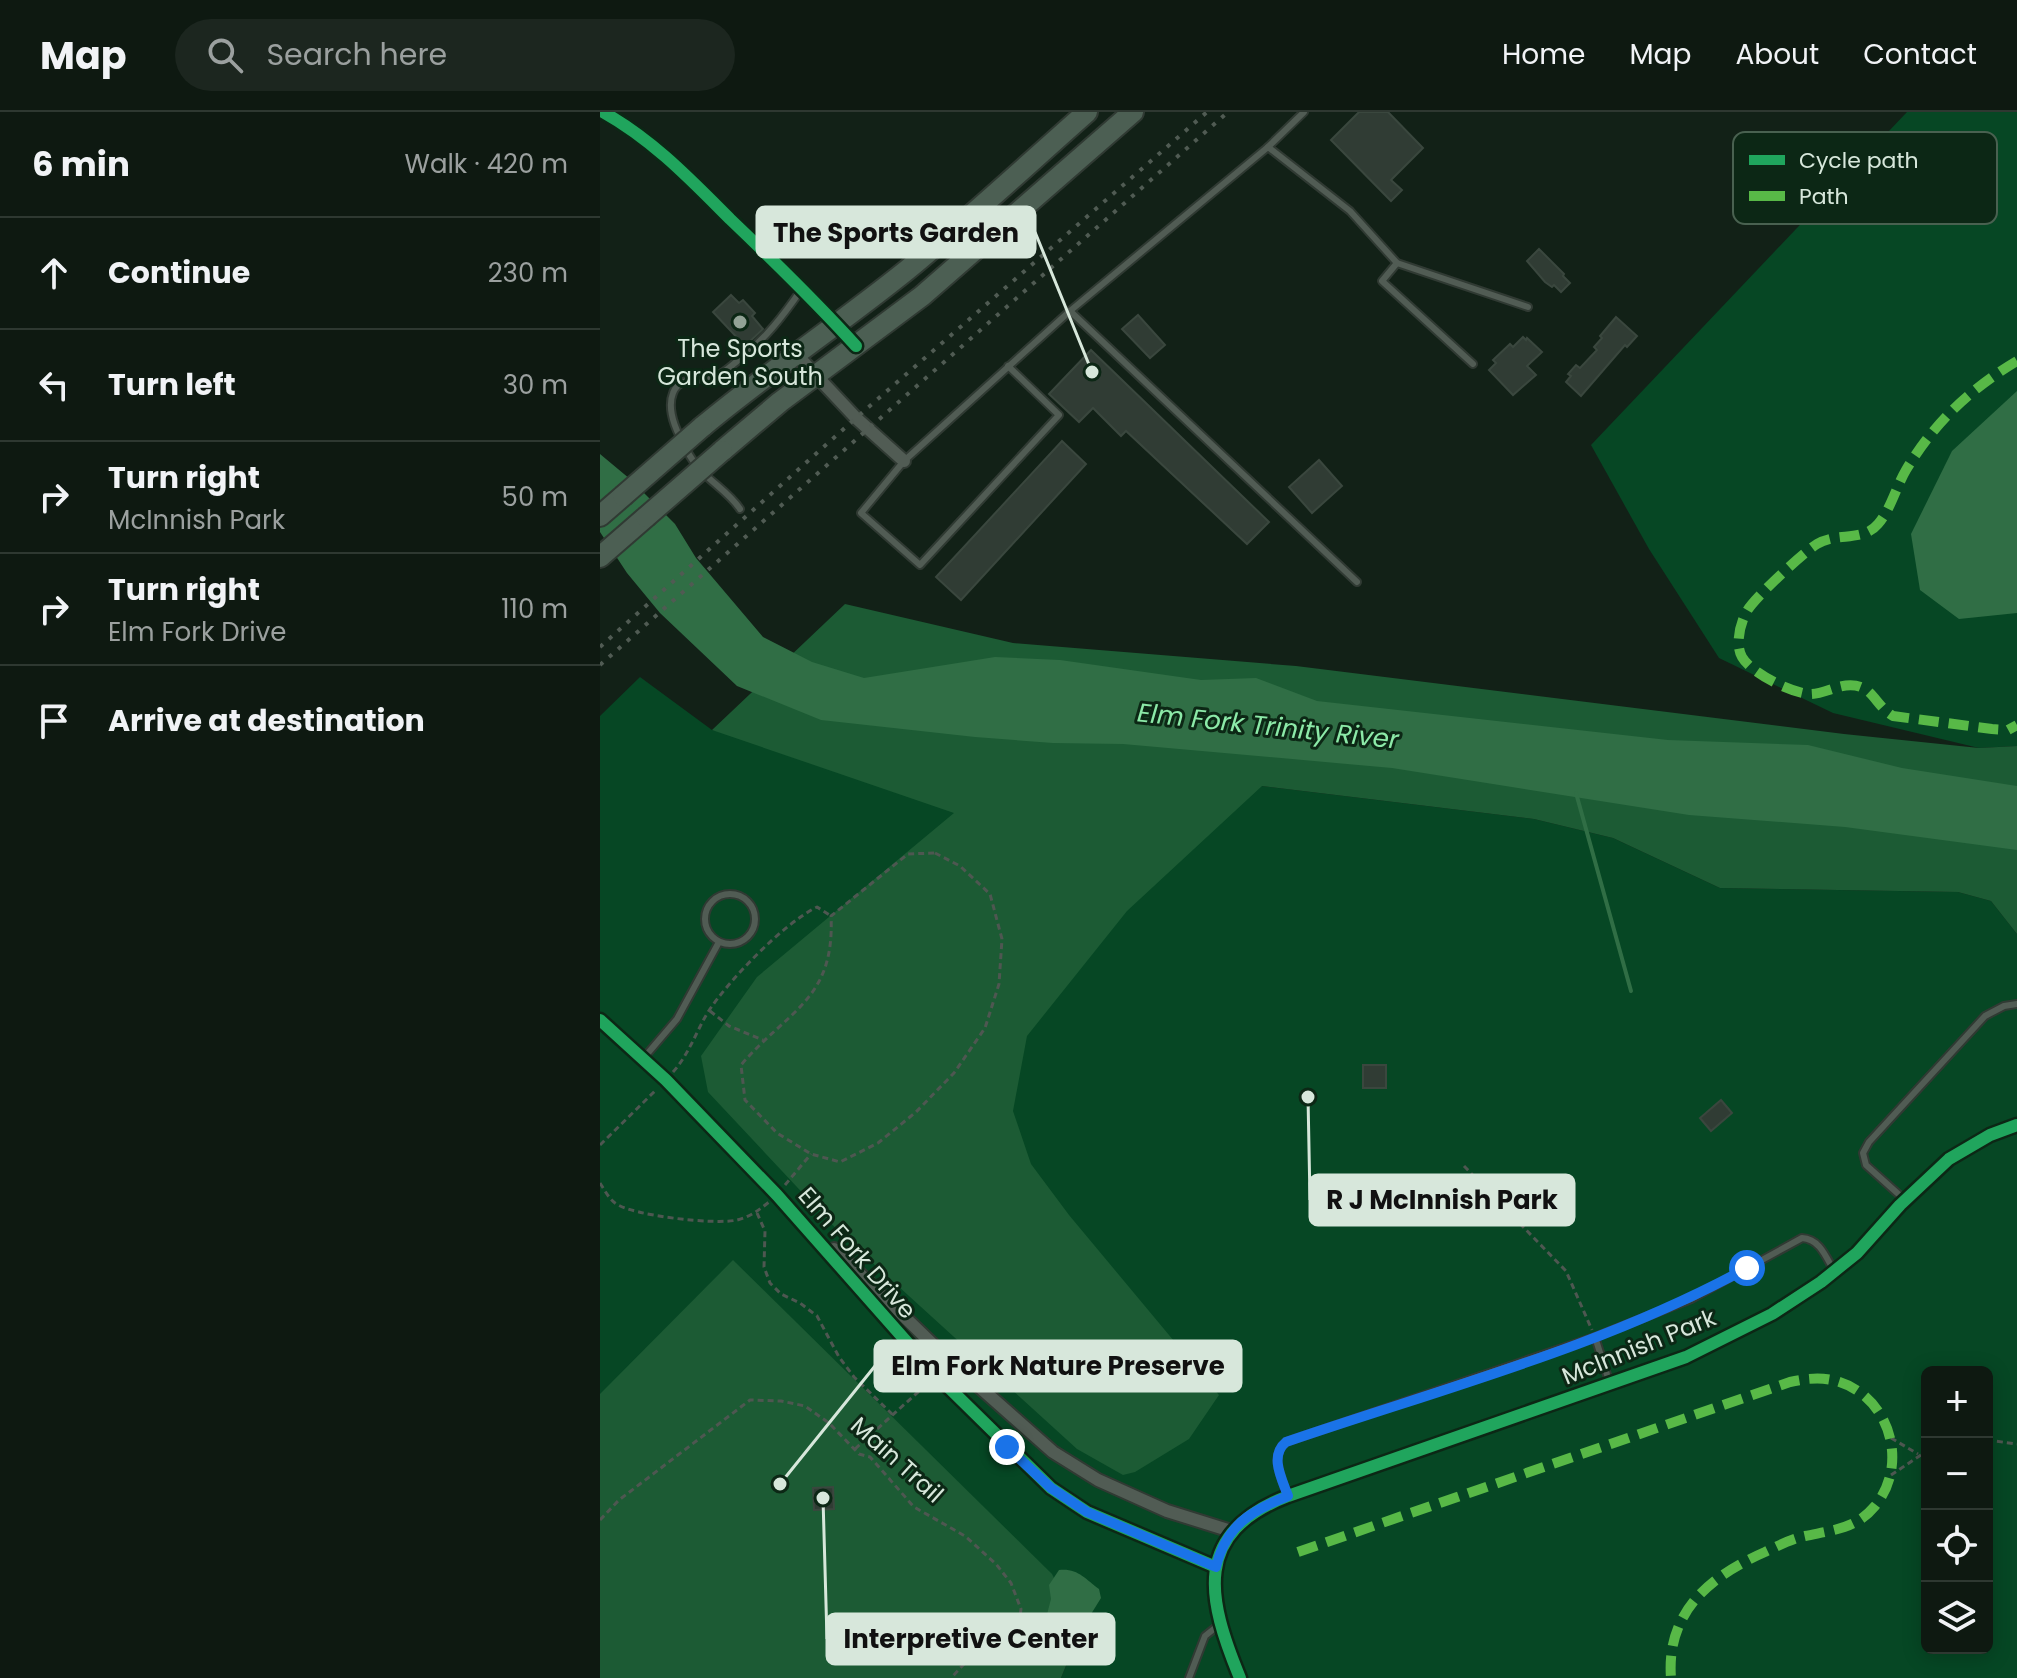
<!DOCTYPE html>
<meta charset="utf-8">
<style>
body{margin:0;font-family:Poppins,sans-serif;background:#1c261f;color:#f1f3f6}
.controls{position:absolute;right:24px;bottom:24px;display:grid;overflow:hidden;border-radius:12px;box-shadow:0 4px 20px #0003}
.controls button{width:72px;height:72px;display:grid;place-items:center;padding:0;border:0;border-bottom:2px solid #2e3831;background:#0e1911;color:#f1f3f6;font:40px sans-serif}
.stop{position:absolute;width:24px;height:24px;margin:-18px;border:6px solid #1a73e8;border-radius:50%;background:#fff}
.stop.end{background:#1a73e8;border-color:#fff;box-shadow:0 2px 8px #0008}
.list{margin:0;padding:0;list-style:none}
h2{display:flex;justify-content:space-between;align-items:center;height:104px;margin:0;padding:0 32px;font-size:34px}
h2 small{font-size:26px;font-weight:400;color:#9ba09f}
.list li{display:grid;grid-template-columns:52px 1fr auto;gap:24px;align-items:center;box-sizing:border-box;height:112px;padding:0 32px;border-top:2px solid #2e3831}
.list b{display:block;font-size:30px;white-space:nowrap}
.list p{margin:0;font-size:26px;white-space:nowrap;color:#9ba09f}
.list em{font-size:26px;font-style:normal;color:#9ba09f}
.icon{flex:none;width:44px;height:44px;fill:none;stroke:currentColor;stroke-width:2;stroke-linecap:round;stroke-linejoin:round}
.map{position:relative;flex:none;width:1417px;height:1566px;overflow:hidden}
header{display:flex;align-items:center;gap:48px;box-sizing:border-box;height:112px;padding:0 40px;background:#0e1911;border-bottom:2px solid #2e3831}
header strong{font-size:38px}
nav{display:flex;gap:44px;margin-inline-start:auto;font-size:28px}
.search{width:560px;height:72px;background:#1c261f;display:flex;align-items:center;gap:20px;box-sizing:border-box;padding:0 28px;border-radius:44px;color:#9ba09f;font-size:30px}
main{display:flex}
aside{flex:1;background:#0e1911}
.map>svg:first-child{display:block}
</style>
<header>
<strong>Map</strong>
<div class="search"><svg class="icon" aria-label="search" viewBox="0 0 24 24"><circle cx="10" cy="10" r="6"/><path d="M15 15l6 6"/></svg>Search here</div>
<nav><a>Home</a><a>Map</a><a>About</a><a>Contact</a></nav>
</header>
<main>
<aside>
<h2>6 min<small>Walk · 420 m</small></h2>
<ul class="list">
<li><svg class="icon" aria-label="ahead" viewBox="0 0 24 24"><path d="M12 20V5M6 11l6-6 6 6"/></svg><div><b>Continue</b></div><em>230 m</em></li>
<li><svg class="icon" aria-label="left" viewBox="0 0 24 24"><path d="M17 20v-9H6M10 6l-5 5 5 5"/></svg><div><b>Turn left</b></div><em>30 m</em></li>
<li><svg class="icon" aria-label="right" viewBox="0 0 24 24"><path d="M7 20v-9h11M14 6l5 5-5 5"/></svg><div><b>Turn right</b><p>McInnish Park</p></div><em>50 m</em></li>
<li><svg class="icon" aria-label="right" viewBox="0 0 24 24"><path d="M7 20v-9h11M14 6l5 5-5 5"/></svg><div><b>Turn right</b><p>Elm Fork Drive</p></div><em>110 m</em></li>
<li><svg class="icon" aria-label="arrive" viewBox="0 0 24 24"><path d="M6 21V4h12l-3 4 3 4H6"/></svg><div><b>Arrive at destination</b></div></li>
</ul>
</aside>
<div class="map">
<svg width="1417" height="1566" viewBox="0 0 1417 1566">
<rect width="100%" height="100%" fill="#122117"/>
<g fill="#064724" fill-rule="evenodd">
<path d="M 1307,0 L 1417,0 L 1417,634 L 1379,636 L 1233,601 L 1119,546 L 1049,437 L 991,333 Z"/>
<path d="M 40,565 L 112,618 L 662,674 L 934,707 L 1013,726 L 1120,776 L 1358,780 L 1391,789 L 1417,822 L 1417,1566 L 461,1566 L 478,1525 L 0,1566 L 0,604 ZM 1327,1260 L 1387,1260 L 1387,1536 L 1327,1536 Z"/>
</g>
<g fill="#1c5b34">
<path d="M 245,492 L 413,531 L 696,554 L 1244,622 L 1379,636 L 1417,634 L 1417,822 L 1391,789 L 1358,780 L 1120,776 L 1013,726 L 934,707 L 662,674 L 527,799 L 427,924 L 413,999 L 431,1052 L 469,1103 L 619,1283 L 589,1327 L 535,1360 L 523,1363 L 477,1337 L 242,1123 L 108,980 L 101,944 L 157,865 L 354,701 L 112,618 Z"/>
<path d="M 133,1148 L 452,1462 L 480,1519 L 461,1566 L 0,1566 L 0,1282 Z"/>
</g>
<g fill="#306e45">
<path d="M 1417,279 L 1417,501 L 1359,507 L 1320,478 L 1311,422 L 1352,339 Z"/>
<path d="M 0,342 L 30,367 L 75,412 L 96,446 L 163,525 L 212,550 L 264,566 L 395,545 L 460,548 L 601,568 L 656,566 L 717,589 L 1068,628 L 1208,633 L 1302,656 L 1417,674 L 1417,738 L 1245,715 L 1089,703 L 792,656 L 523,632 L 453,631 L 375,625 L 221,608 L 137,574 L 60,501 L 27,461 L 0,420 Z"/>
<path d="M 459,1458 C 478,1456 485,1467 499,1477 L 501,1486 L 483,1515 L 471,1522 L 454,1524 L 444,1514 L 451,1487 L 449,1473 Z"/>
</g>
<g fill="none" stroke-linecap="round" stroke-linejoin="round">
<path stroke="#306e45" stroke-width="4" d="M 976,681 L 1031,879"/>
</g>
<g fill="#303c34" stroke="#3a473e" stroke-width="2">
<path d="M 759,0 L 788,0 L 823,36 L 791,68 L 802,78 L 791,89 L 731,28 Z"/>
<path d="M 939,137 L 964,162 L 963,164 L 970,171 L 961,180 L 954,173 L 952,175 L 945,170 L 927,149 Z"/>
<path d="M 131,183 L 139,191 L 143,188 L 155,201 L 152,204 L 163,217 L 145,234 L 113,200 Z"/>
<path d="M 538,203 L 565,233 L 550,246 L 522,217 Z"/>
<path d="M 1016,205 L 1037,224 L 1027,235 L 1025,233 L 981,284 L 966,270 L 971,264 L 968,262 L 976,253 L 980,256 L 997,238 L 994,235 L 1002,226 L 1000,224 Z"/>
<path d="M 923,225 L 926,228 L 927,226 L 942,240 L 927,254 L 936,263 L 913,283 L 889,258 L 896,251 L 893,248 L 910,232 L 913,235 Z"/>
<path d="M 491,238 L 669,410 L 647,432 L 526,319 L 521,324 L 493,296 L 479,310 L 449,282 Z"/>
<path d="M 462,329 L 486,352 L 361,488 L 336,465 Z"/>
<path d="M 719,348 L 742,374 L 712,401 L 689,375 Z"/>
<rect x="763" y="953" width="23" height="23"/>
<path d="M 1121,988 L 1132,1001 L 1111,1019 L 1100,1006 Z"/>
<path d="M 233,1375 L 234,1397 L 214,1398 L 213,1376 Z"/>
</g>
<g fill="none" stroke-linecap="round" stroke-linejoin="round">
<g stroke="#303a33" stroke-width="10">
<g id="lane">
<path d="M 668,35 L 704,0"/>
<path d="M 797,151 L 782,169 L 873,252"/>
<path d="M 470,199 L 668,35 L 750,99 L 797,151 L 928,195"/>
<path d="M 408,254 L 459,303 L 320,453 L 261,401 L 304,349 L 470,199 L 757,470"/>
<path d="M 140,397 C 127,377 102,366 90,344 C 81,328 65,301 73,281 C 79,264 101,268 116,264 C 125,261 133,252 141,246 C 166,226 183,204 201,178"/>
<circle cx="130" cy="807" r="25"/>
<path d="M 42,948 L 77,907 L 119,830"/>
<path d="M 1305,1088 L 1266,1053 L 1263,1041 L 1269,1030 L 1385,904 L 1404,894 L 1417,892"/>
<path d="M 1010,1272 L 995,1225 L 1091,1187 L 1202,1126 C 1220,1127 1226,1145 1234,1159"/>
<path d="M 687,1383 C 682,1365 669,1344 686,1330 L 995,1225"/>
<path d="M 589,1566 L 605,1524 L 620,1512"/>
</g>
</g>
<g stroke="#303a33" stroke-width="16">
<g id="street">
<path d="M 3,0 C 53,28 90,67 130,107 C 173,148 216,190 256,234"/>
<path d="M 196,242 L 256,306 L 304,349"/>
<path d="M 0,908 L 66,968 L 177,1083 L 336,1263 L 451,1376 L 487,1400 L 616,1455"/>
<path d="M 234,1137 L 349,1248 L 453,1340 L 498,1368 L 567,1399 L 631,1419"/>
<path d="M 640,1566 C 607,1486 592,1421 688,1384 L 1086,1245 L 1172,1202 L 1221,1170 L 1257,1141 L 1300,1093 L 1349,1047 L 1390,1023 L 1417,1013"/>
</g>
</g>
<g stroke="#303a33" stroke-width="24">
<g id="primary">
<path d="M 102,315 C 168,260 240,212 307,158 C 369,107 427,53 487,0"/>
<path d="M 122,339 L 180,290 L 322,184 L 533,0"/>
<path d="M 0,404 L 23,384"/>
<path d="M 0,445 L 46,405"/>
</g>
</g>
<g stroke="#4e5751" stroke-width="3" stroke-dasharray="6 4" stroke-linecap="butt">
<path d="M 335,741 L 360,754 L 390,782 L 402,827 L 399,872 L 385,916 L 354,961 L 316,1000 L 278,1031 L 240,1050 L 211,1042 L 177,1021 L 145,988 L 141,953 C 188,898 235,888 231,804 L 308,742 Z"/>
<path d="M 110,899 L 129,914 L 163,928"/>
<path d="M 73,960 C 89,942 96,920 108,900 C 128,869 184,811 217,795 L 231,804"/>
<path d="M 0,1033 L 57,977"/>
<path d="M 864,1054 L 966,1159 L 992,1218"/>
<path d="M 0,1071 C 4,1077 9,1087 15,1091 C 32,1104 116,1113 137,1108 C 150,1105 159,1098 169,1090"/>
<path d="M 185,1073 L 211,1042"/>
<path d="M 157,1101 L 165,1119 L 164,1155 L 170,1171 L 181,1182 L 200,1191 L 217,1204 L 239,1245 L 254,1265 L 293,1303"/>
<path d="M 1291,1326 L 1318,1342"/>
<path d="M 1387,1328 L 1417,1332"/>
<path d="M 255,1337 L 328,1271"/>
<path d="M 1291,1363 L 1327,1339"/>
<path d="M 0,1408 L 19,1388 L 150,1288 L 181,1289 L 205,1294 L 229,1311 L 259,1342 L 270,1345 L 314,1395 L 365,1424 L 396,1452 L 411,1471 L 421,1497 L 418,1519 L 405,1540 L 365,1551 L 351,1566"/>
</g>
<use href="#lane" stroke="#515c54" stroke-width="6"/>
<use href="#street" stroke="#515c54" stroke-width="12"/>
<use href="#primary" stroke="#4c5f53" stroke-width="20"/>
<g stroke="#505b53" stroke-width="4" stroke-dasharray="4 8" stroke-linecap="butt">
<path d="M 0,535 L 256,306 L 607,0"/>
<path d="M 0,553 L 628,0"/>
</g>
<g stroke="#303a33" stroke-width="24" stroke-linecap="butt">
<g id="primary-bridge">
<path d="M 23,384 L 102,315"/>
<path d="M 46,405 L 122,339"/>
</g>
</g>
<use href="#primary-bridge" stroke="#4c5f53" stroke-width="20"/>
<g stroke="#58b947" stroke-width="10" stroke-dasharray="20 10" stroke-linecap="butt">
<path d="M 1417,249 C 1370,277 1334,311 1306,358 C 1296,375 1291,397 1278,412 C 1263,430 1237,420 1217,432 C 1204,440 1154,486 1147,499 C 1140,511 1135,533 1142,545 C 1151,561 1191,581 1210,582 C 1227,582 1245,567 1263,576 C 1274,581 1279,596 1293,604 L 1392,617 L 1408,618 L 1417,613"/>
<path d="M 698,1440 L 1190,1270 C 1204,1267 1218,1265 1232,1268 C 1288,1280 1311,1350 1275,1394 C 1256,1417 1233,1418 1205,1424 C 1191,1427 1178,1434 1165,1440 C 1110,1464 1066,1500 1071,1566"/>
</g>
<g stroke="#0c2715" stroke-width="17">
<g id="cycleway">
<path d="M 3,0 C 53,28 90,67 130,107 C 173,148 216,190 256,234"/>
<path d="M 0,908 L 66,968 L 177,1083 L 336,1263 L 451,1376 L 487,1400 L 616,1455"/>
<path d="M 640,1566 C 607,1486 592,1421 688,1384 L 1086,1245 L 1172,1202 L 1221,1170 L 1257,1141 L 1300,1093 L 1349,1047 L 1390,1023 L 1417,1013"/>
</g>
</g>
<use href="#cycleway" stroke="#20a55d" stroke-width="12"/>
</g>
<g fill="none" stroke-linecap="round" stroke-linejoin="round">
<path stroke="#1a73e8" stroke-width="10" d="M 407,1335 L 451,1376 L 487,1400 L 616,1455 C 626,1414 650,1399 688,1384 C 682,1367 669,1344 686,1330 C 840,1277 1003,1235 1147,1156"/>
</g>
<circle fill="#92a296" stroke="#0c2715" stroke-width="3" cx="140" cy="210" r="8"/>
<g text-anchor="middle" stroke-width="6" stroke-linejoin="round" paint-order="stroke">
<g font-size="24" fill="#d7e7db" stroke="#0c2715">
<text x="140" y="245">The Sports<tspan x="140" dy="28">Garden South</tspan></text>
</g>
<g font-size="24" fill="#d7e7db" stroke="#0c2715">
<text transform="translate(257 1141) rotate(49)" y="8">Elm Fork Drive</text>
<text transform="translate(1039 1235) rotate(-22)" y="8">McInnish Park</text>
<text transform="translate(297 1348) rotate(42)" y="8">Main Trail</text>
</g>
<g font-size="26" font-style="italic" fill="#8ceaa8" stroke="#0c2715">
<text transform="translate(668 614) rotate(6)" y="9">Elm Fork Trinity River</text>
</g>
</g>
<rect x="1133" y="20" width="264" height="92" rx="12" fill="#0c2715" stroke="#496150" stroke-width="2"/>
<rect x="1149" y="43" width="36" height="10" fill="#20a55d"/>
<rect x="1149" y="79" width="36" height="10" fill="#58b947"/>
<g font-size="22" fill="#d7e7db">
<text x="1199" y="56">Cycle path</text>
<text x="1199" y="92">Path</text>
</g>
<path fill="none" stroke="#d7e7db" stroke-width="3" d="M492 260L435 120M708 985L710 1088M180 1372L275 1254M223 1386L227 1527"/>
<g fill="#d7e7db" stroke="#0c2715" stroke-width="3">
<circle cx="492" cy="260" r="8"/>
<circle cx="708" cy="985" r="8"/>
<circle cx="180" cy="1372" r="8"/>
<circle cx="223" cy="1386" r="8"/>
</g>
<g fill="#d7e7db" stroke="#d7e7db" stroke-width="3">
<rect x="157" y="95" width="278" height="50" rx="8"/>
<rect x="710" y="1063" width="264" height="50" rx="8"/>
<rect x="275" y="1229" width="366" height="50" rx="8"/>
<rect x="227" y="1502" width="287" height="50" rx="8"/>
</g>
<g font-size="26" text-anchor="middle" font-weight="bold" fill="#111">
<text x="296" y="130">The Sports Garden</text>
<text x="842" y="1097">R J McInnish Park</text>
<text x="458" y="1263">Elm Fork Nature Preserve</text>
<text x="371" y="1536">Interpretive Center</text>
</g>
</svg>
<div class="controls">
<button>+</button>
<button>−</button>
<button><svg class="icon" aria-label="locate" viewBox="0 0 24 24"><circle cx="12" cy="12" r="6"/><path d="M12 2v4M12 18v4M2 12h4M18 12h4"/></svg></button>
<button><svg class="icon" aria-label="layers" viewBox="0 0 24 24"><path d="M12 4l9 5-9 5-9-5zM3 14l9 5 9-5"/></svg></button>
</div>
<div class="stop" style="left:1147px;top:1156px"></div>
<div class="stop end" style="left:407px;top:1335px"></div>
</div>
</main>
